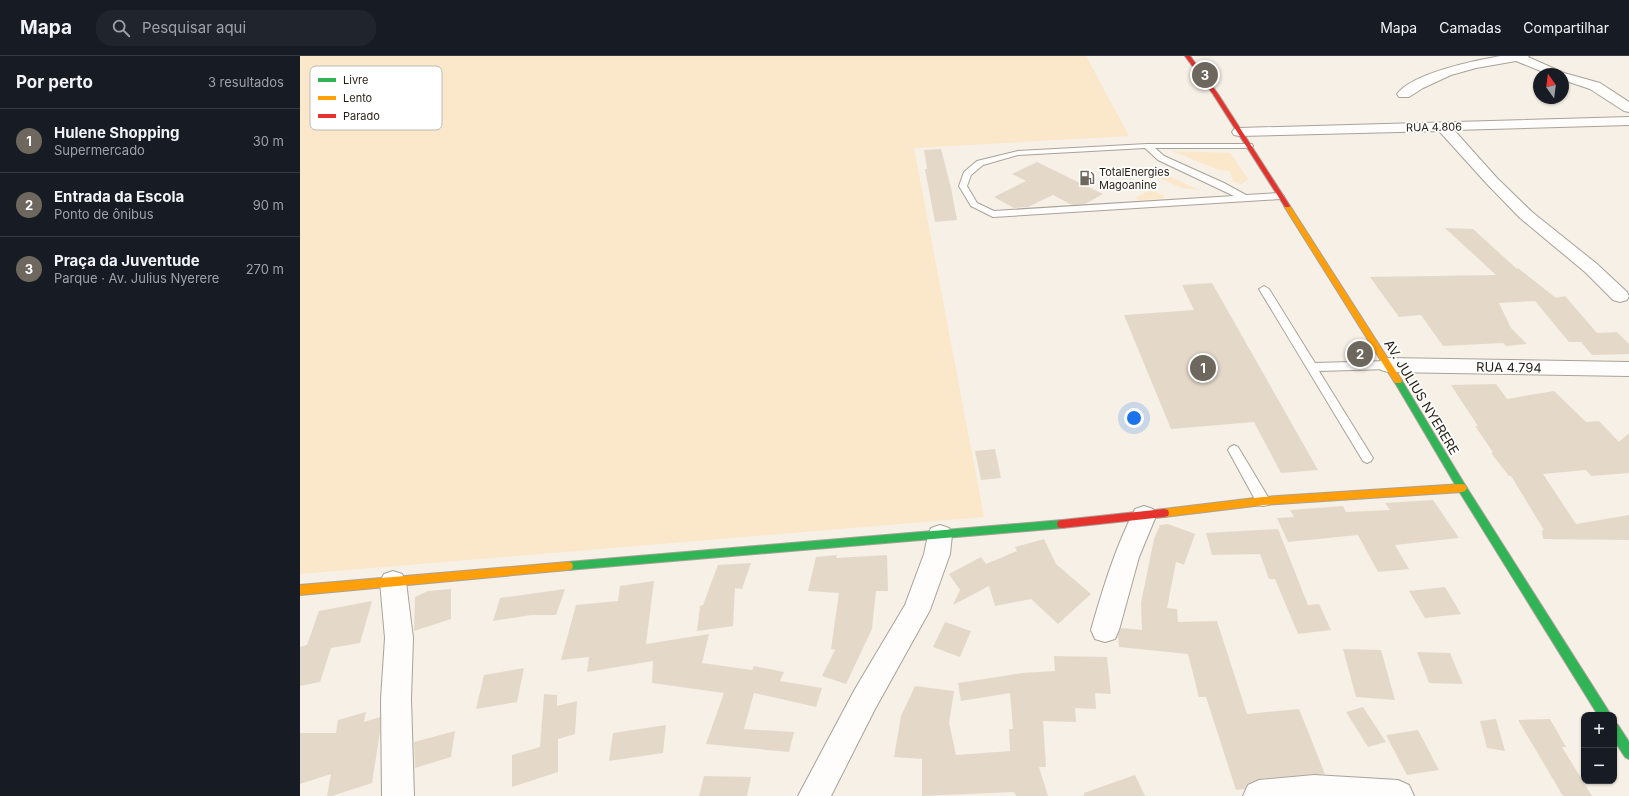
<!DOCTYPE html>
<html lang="pt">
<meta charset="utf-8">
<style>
body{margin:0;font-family:Inter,sans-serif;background:#20242c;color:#f1f3f6}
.controls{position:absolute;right:12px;bottom:12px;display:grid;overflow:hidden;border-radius:8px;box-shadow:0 1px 3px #0004}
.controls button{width:36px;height:36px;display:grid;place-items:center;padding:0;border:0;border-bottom:1px solid #363941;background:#171b24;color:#f1f3f6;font:20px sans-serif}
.compass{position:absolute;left:1233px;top:12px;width:36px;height:36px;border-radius:50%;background:#171b24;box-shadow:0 1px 3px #0004;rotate:346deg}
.you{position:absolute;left:834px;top:362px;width:14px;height:14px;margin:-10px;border:3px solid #fff;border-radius:50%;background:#1a73e8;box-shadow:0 0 0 6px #1a73e833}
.badge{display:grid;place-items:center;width:26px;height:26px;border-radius:50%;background:#6e675d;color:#fff;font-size:13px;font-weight:700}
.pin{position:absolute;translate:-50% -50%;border:2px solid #fff;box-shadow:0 1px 4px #0006}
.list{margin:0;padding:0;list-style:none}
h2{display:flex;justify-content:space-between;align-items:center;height:52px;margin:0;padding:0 16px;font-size:17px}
h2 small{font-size:13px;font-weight:400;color:#9ea1a6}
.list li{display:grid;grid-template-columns:26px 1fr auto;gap:12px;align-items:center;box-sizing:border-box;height:64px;padding:0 16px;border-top:1px solid #363941}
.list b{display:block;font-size:15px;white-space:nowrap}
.list p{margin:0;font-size:13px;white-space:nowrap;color:#9ea1a6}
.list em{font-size:13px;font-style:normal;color:#9ea1a6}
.icon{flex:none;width:22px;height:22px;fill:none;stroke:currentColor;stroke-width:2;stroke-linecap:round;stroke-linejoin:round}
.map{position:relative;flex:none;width:1329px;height:740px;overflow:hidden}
header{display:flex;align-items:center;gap:24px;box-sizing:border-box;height:56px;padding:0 20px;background:#171b24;border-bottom:1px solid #363941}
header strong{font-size:19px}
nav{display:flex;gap:22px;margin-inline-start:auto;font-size:14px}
.search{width:280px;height:36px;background:#20242c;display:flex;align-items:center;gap:10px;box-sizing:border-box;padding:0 14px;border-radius:16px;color:#9ea1a6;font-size:15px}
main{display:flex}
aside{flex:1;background:#171b24}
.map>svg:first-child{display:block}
</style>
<header>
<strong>Mapa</strong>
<div class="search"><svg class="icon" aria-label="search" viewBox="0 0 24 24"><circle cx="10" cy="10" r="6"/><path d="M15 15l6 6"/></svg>Pesquisar aqui</div>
<nav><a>Mapa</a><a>Camadas</a><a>Compartilhar</a></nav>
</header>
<main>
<aside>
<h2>Por perto<small>3 resultados</small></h2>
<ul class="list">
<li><span class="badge">1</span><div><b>Hulene Shopping</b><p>Supermercado</p></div><em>30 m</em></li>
<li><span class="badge">2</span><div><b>Entrada da Escola</b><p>Ponto de ônibus</p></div><em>90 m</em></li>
<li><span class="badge">3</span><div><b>Praça da Juventude</b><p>Parque · Av. Julius Nyerere</p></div><em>270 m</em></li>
</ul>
</aside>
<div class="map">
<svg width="1329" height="740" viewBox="0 0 1329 740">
<rect width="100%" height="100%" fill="#f7f0e6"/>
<g fill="#fbe7c9">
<path d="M 0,0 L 786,0 L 829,80 L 614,92 L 684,461 L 0,518 Z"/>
<path d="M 872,95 L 930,97 L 948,123 L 941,128 L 933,125 L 930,115 L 919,114 Z"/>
<path d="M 849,111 L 899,134 L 882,132 L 850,118 Z"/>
<path d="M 850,134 L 865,140 L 862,143 L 839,144 L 835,142 Z"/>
</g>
<g fill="#e4d9c9">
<path d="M 641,93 L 651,132 L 657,164 L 635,166 L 625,113 L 627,113 L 624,94 Z"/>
<path d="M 737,106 L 782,128 L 803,138 L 785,148 L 772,149 L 753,139 L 728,151 L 714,152 L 694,141 L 726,125 L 712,118 Z"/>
<path d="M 1145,172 L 1173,173 L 1217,213 L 1218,212 L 1256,242 L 1265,240 L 1297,277 L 1317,276 L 1329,288 L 1329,298 L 1292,299 L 1281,286 L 1269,286 L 1235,245 L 1199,247 L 1211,272 L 1227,288 L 1206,290 L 1203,287 L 1143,290 L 1121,259 L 1099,261 L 1070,221 L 1196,219 Z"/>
<path d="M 912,227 L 1018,414 L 981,417 L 954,366 L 871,373 L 824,259 L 894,254 L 882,229 Z"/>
<path d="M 1196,328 L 1207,343 L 1254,335 L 1286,366 L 1299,365 L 1319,386 L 1329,377 L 1329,417 L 1291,420 L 1286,414 L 1243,418 L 1276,468 L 1329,459 L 1329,484 L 1243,483 L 1242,474 L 1244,474 L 1211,420 L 1209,420 L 1191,397 L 1193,396 L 1175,370 L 1178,370 L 1151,329 Z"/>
<path d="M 695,393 L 701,422 L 681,424 L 675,395 Z"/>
<path d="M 1133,444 L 1159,482 L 1095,489 L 1109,513 L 1078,516 L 1058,479 L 988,486 L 977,462 L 994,461 L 990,454 L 1043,450 L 1046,456 L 1090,454 L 1085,447 Z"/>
<path d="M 868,468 L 895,478 L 884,509 L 876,506 L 867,552 L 877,553 L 878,566 L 917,565 L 947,658 L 999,653 L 1025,718 L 1014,718 L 959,723 L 947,728 L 945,733 L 936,734 L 906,641 L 899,641 L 888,598 L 819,591 L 818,579 L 821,572 L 842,574 L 841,547 L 854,483 L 860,469 Z"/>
<path d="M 978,473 L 1008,549 L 1019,548 L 1031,574 L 998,578 L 975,523 L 969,523 L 960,498 L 912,499 L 906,477 Z"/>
<path d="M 744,483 L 756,508 L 791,538 L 758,568 L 731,543 L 695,550 L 689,530 L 653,549 L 660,534 L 649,518 L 681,501 L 686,508 L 717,495 L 715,491 Z"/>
<path d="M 537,499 L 536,502 L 587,499 L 588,535 L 576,535 L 572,573 L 546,628 L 522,620 L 535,594 L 531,593 L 539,537 L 508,535 L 516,501 Z"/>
<path d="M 451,507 L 442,533 L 435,532 L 433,570 L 397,575 L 400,550 L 403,549 L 418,509 Z"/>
<path d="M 354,525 L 346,588 L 409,578 L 402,607 L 452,614 L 454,610 L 484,616 L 480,625 L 522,632 L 516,651 L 454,637 L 444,673 L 494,676 L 489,696 L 406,688 L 424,637 L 352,627 L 353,605 L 287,616 L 289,601 L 261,604 L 276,549 L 318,545 L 320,530 Z"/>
<path d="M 1145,531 L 1161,558 L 1125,562 L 1109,535 Z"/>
<path d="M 151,533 L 151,563 L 114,575 L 115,541 L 128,535 Z"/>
<path d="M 265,533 L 256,559 L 231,559 L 193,565 L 200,542 Z"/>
<path d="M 72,545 L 60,587 L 31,592 L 20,626 L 0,630 L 0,591 L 7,589 L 19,555 Z"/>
<path d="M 645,566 L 671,575 L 660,601 L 633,591 Z"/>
<path d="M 1043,593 L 1081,594 L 1095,644 L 1056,641 Z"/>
<path d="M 1117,596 L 1150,597 L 1163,628 L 1129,627 Z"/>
<path d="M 754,600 L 807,601 L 811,638 L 795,637 L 796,653 L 775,652 L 776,666 L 743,665 L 746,711 L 739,711 L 748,740 L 716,740 L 714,736 L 622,740 L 622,703 L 594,701 L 601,660 L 615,630 L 654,635 L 649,667 L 656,699 L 710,695 L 709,673 L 713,673 L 710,637 L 661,645 L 658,627 L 722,617 L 755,615 Z"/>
<path d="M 224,612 L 217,646 L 176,653 L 184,619 Z"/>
<path d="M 244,638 L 257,639 L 257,650 L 277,645 L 275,678 L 258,683 L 258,716 L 212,731 L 212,699 L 240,691 Z"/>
<path d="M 1063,651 L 1086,686 L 1068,691 L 1046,656 Z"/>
<path d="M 66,656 L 64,666 L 80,661 L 80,676 L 72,727 L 32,740 L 27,740 L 31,718 L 0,728 L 0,677 L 36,677 L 38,664 Z"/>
<path d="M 1196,663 L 1205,695 L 1187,692 L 1180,665 Z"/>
<path d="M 1250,663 L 1266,691 L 1262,691 L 1292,740 L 1263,740 L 1218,664 Z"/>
<path d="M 366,669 L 363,697 L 309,705 L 313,677 Z"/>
<path d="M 1118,674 L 1139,714 L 1107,719 L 1086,679 Z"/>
<path d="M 155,675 L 151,701 L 115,712 L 114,686 Z"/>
<path d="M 835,719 L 845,740 L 784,740 L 784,737 Z"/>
<path d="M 404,720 L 451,721 L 447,740 L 399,740 Z"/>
</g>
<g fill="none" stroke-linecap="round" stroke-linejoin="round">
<g stroke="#a8a299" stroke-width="2">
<g id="lane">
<path d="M 847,88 L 952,88 L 953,90 L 949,92 L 855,92 L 864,100 L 924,127 L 946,139 L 980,137 L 984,140 L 980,143 L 693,161 L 671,150 L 659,130 L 664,116 L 677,105 L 718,95 ZM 845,92 L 858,104 L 934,140 L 694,155 L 677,147 L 667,130 L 671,119 L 683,109 L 718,99 Z"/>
<path d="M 964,230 L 969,233 L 1015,307 L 1088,305 L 1092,306 L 1094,309 L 1092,312 L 1088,313 L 1019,315 L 1071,399 L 1073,402 L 1071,405 L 1067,407 L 1063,405 L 959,233 Z"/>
<path d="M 934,389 L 938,391 L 968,441 L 970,445 L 968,449 L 963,450 L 958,449 L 928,394 L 930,391 Z"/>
</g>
</g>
<g stroke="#a8a299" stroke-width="2">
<g id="street">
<path d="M 1201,0 L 1229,0 L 1228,1 L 1264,17 L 1300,27 L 1329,46 L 1329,56 L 1324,55 L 1290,33 L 1263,24 L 1263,18 L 1248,18 L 1216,5 L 1176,12 L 1151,19 L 1123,32 L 1109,41 L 1099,41 L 1097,38 C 1112,17 1177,4 1201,0 Z"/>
<path d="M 1329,61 L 1329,69 L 1154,74 L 1197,122 L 1232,156 L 1297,208 L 1327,236 L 1329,240 L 1327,244 L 1320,246 L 1313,244 L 1285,216 L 1220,162 L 1187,128 L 1139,75 L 939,80 L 934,79 L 932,76 L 934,73 L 939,72 Z"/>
<path d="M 1088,302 L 1329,306 L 1329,320 L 1088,316 L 1081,314 L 1078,309 L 1081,304 Z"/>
<path d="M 844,450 L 853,453 L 856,460 L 839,501 L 819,574 L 815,583 L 805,586 L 795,583 L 791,574 C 803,532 815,492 835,453 Z"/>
<path d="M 640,469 L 649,472 L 652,479 L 650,498 L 630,554 L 575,653 L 531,740 L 498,740 L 555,633 L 605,549 L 624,498 L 628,479 L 631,472 Z"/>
<path d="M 93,515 L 102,518 L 106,526 L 113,582 L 111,643 L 114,740 L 82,740 L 81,643 L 85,582 L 80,526 L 84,518 Z"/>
<path d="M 1014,719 L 1098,724 L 1109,729 L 1114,740 L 943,740 L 948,729 L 959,724 Z"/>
</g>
</g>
<g stroke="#a8a299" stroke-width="2">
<g id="fast">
<path d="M 1098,322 L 1101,323 L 1165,429 L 1311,659 L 1298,659 L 1159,435 L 1094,325 Z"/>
<path d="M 762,464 L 766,465 L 767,468 L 766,471 L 762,472 L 268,514 L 264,513 L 263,510 L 264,507 L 268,506 Z"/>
<path d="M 1314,667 L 1318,669 L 1329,686 L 1329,703 L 1325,701 L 1314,684 Z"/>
</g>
</g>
<g stroke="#a8a299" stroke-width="2">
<g id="slow">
<path d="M 987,148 L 990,150 L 1101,323 L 1102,325 L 1101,327 L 1095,327 L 984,150 Z"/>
<path d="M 1162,428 L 1165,429 L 1167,432 L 1165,435 L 1162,436 L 963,449 L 864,461 L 860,460 L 859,457 L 860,454 L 864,453 L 963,441 Z"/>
<path d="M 268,506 L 272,507 L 273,510 L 272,513 L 268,514 L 0,539 L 0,529 Z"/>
</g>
</g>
<g stroke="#a8a299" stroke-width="2">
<g id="jam">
<path d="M 885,0 L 890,0 L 918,38 L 990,150 L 989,151 L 985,151 L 913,38 Z"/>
<path d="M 864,453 L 868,454 L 869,457 L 868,460 L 864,461 L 762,472 L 758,471 L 757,468 L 758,465 L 762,464 Z"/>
</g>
</g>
<use href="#lane" fill="#fefdfb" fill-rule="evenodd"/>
<use href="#street" fill="#fefdfb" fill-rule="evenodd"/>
<use href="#fast" fill="#30b455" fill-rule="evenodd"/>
<use href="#slow" fill="#ff9f0a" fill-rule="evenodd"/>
<use href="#jam" fill="#e5322d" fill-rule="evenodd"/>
</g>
<defs>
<g id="fuel-bare" transform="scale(1.2)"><path d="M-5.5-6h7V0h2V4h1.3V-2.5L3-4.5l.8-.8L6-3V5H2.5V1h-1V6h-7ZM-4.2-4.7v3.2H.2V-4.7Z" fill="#6e675d" stroke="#fff" stroke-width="2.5" paint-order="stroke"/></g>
</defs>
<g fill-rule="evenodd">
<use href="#fuel-bare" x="787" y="122"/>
</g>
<g text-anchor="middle" stroke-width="3.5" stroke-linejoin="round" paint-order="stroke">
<g font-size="11" fill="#241d13" stroke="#fff">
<text transform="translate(1134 71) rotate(-1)" y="4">RUA 4.806</text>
</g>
<g font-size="11" fill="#241d13" stroke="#fff" text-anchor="start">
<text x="799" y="120">TotalEnergies<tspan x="799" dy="13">Magoanine</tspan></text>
</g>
<g font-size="13" fill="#241d13" stroke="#fff">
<text transform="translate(1209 311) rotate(1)" y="5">RUA 4.794</text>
<text transform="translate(1122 341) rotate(59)" y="5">AV. JULIUS NYERERE</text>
</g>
</g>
<rect x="10" y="10" width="132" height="64" rx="6" fill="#fff" stroke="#bdbbb8" stroke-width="1"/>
<rect x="18" y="22" width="18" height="4" fill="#30b455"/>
<rect x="18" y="40" width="18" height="4" fill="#ff9f0a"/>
<rect x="18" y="58" width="18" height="4" fill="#e5322d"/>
<g font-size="11" fill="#241d13">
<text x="43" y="28">Livre</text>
<text x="43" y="46">Lento</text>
<text x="43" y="64">Parado</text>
</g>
</svg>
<div class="controls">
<button>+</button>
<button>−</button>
</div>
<svg class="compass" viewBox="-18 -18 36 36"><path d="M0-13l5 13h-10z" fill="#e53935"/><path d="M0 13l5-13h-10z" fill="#9ea1a6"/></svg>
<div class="you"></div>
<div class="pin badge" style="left:903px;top:312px">1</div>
<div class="pin badge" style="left:1060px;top:298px">2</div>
<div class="pin badge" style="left:905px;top:19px">3</div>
</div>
</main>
